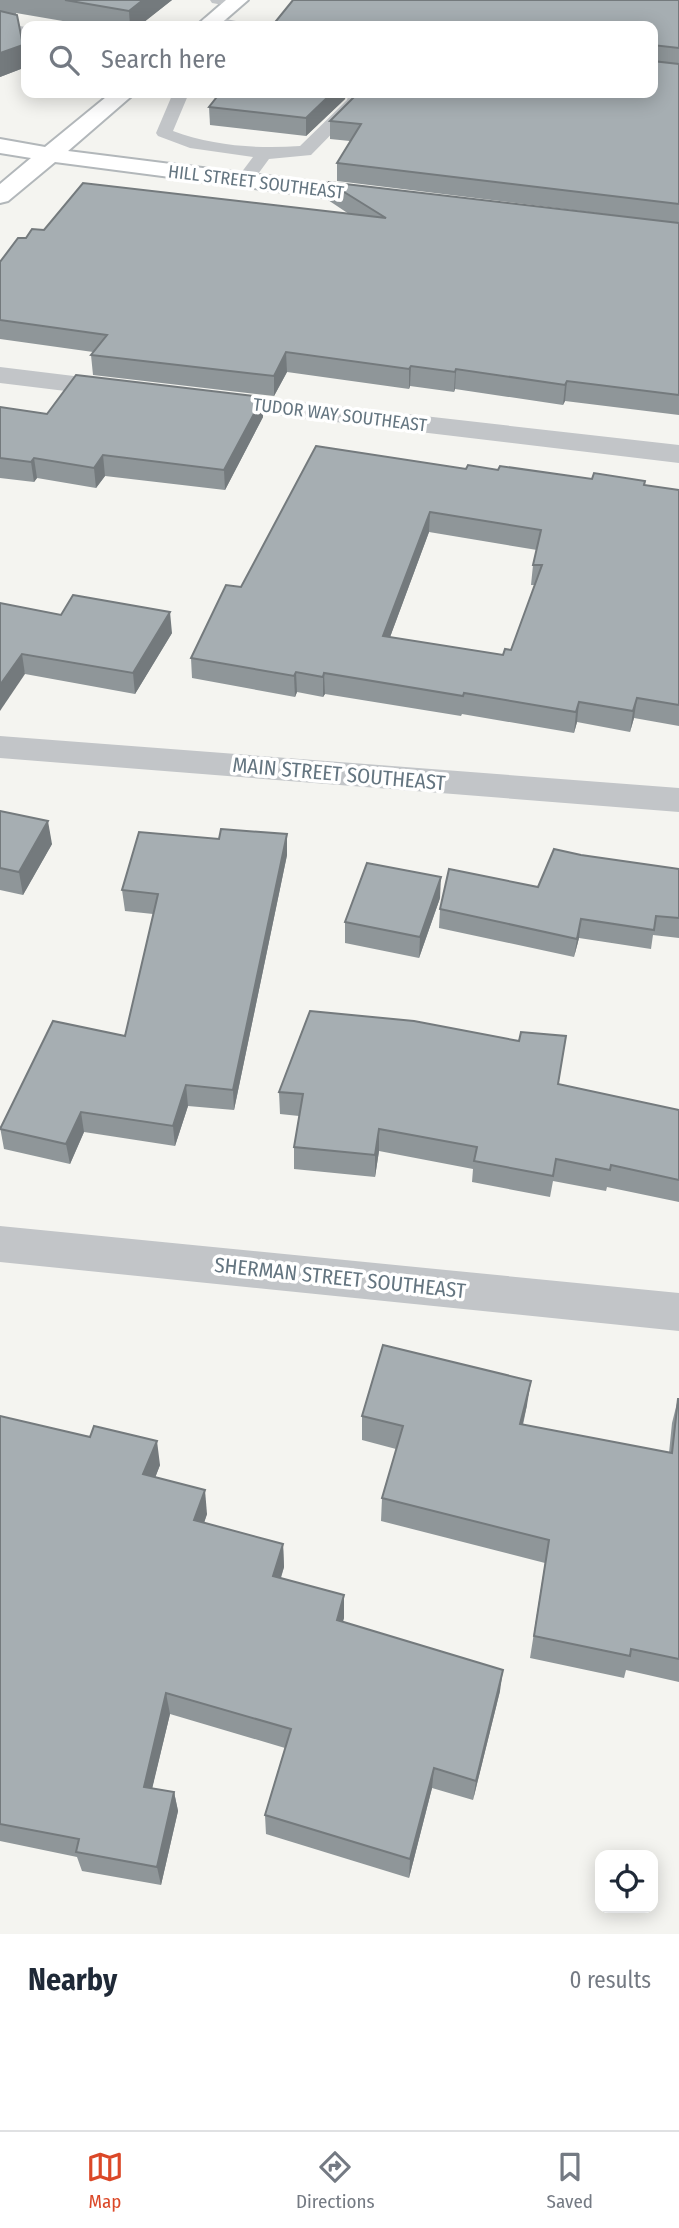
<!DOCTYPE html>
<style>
body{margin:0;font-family:"Fira Sans Condensed",sans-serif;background:#f2f2f3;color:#1f2937}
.controls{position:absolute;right:21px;bottom:21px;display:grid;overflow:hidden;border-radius:14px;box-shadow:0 4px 18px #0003}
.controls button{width:63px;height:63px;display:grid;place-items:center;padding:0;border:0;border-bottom:2px solid #e0e1e3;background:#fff;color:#1f2937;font:35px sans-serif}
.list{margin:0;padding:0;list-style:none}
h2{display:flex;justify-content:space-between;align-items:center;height:91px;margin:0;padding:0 28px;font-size:30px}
h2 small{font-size:23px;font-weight:400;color:#747a83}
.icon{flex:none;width:38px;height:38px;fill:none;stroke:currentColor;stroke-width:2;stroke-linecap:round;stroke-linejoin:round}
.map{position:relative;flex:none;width:679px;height:1934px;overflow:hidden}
.search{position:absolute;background:#fff;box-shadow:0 4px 18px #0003;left:21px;right:21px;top:21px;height:77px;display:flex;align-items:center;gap:18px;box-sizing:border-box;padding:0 24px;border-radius:14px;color:#747a83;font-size:26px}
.sheet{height:196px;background:#fff}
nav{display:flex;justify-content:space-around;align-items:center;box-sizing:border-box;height:98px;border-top:2px solid #e0e1e3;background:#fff;font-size:19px;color:#747a83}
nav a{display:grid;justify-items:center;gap:4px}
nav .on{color:#db4828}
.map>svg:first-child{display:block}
</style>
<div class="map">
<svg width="679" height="1934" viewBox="0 0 679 1934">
<rect width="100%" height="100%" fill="#f4f4f0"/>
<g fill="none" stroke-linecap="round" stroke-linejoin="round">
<g stroke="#b2b7ba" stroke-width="4">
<g id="secondary">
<path d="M 226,0 L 248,0 L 218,26 L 196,26 Z"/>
<path d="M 111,93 L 135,93 L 68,151 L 378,190 L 386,192 L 390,197 L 386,202 L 378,204 L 55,162 L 8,201 L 0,203 L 0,184 L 31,158 L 0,153 L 0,139 L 45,147 Z"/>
</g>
</g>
<g fill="#c2c5c8" fill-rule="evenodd">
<path d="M 210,0 L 240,0 L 242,3 L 235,7 L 212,3 Z"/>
<path d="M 0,23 L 26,27 L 26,35 L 0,31 Z"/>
<path d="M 173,93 L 189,93 L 173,131 C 213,146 258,149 300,146 L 347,100 L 349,93 L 365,93 L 360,105 L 311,155 L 269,159 L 250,185 L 244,186 L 235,181 L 253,157 L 190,148 L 158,136 L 156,133 Z"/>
</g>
<g fill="#c2c5c8" fill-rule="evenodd">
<path d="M 211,16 L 241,22 L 244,26 L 204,26 L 201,22 L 204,18 Z"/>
<path d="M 0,367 L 123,382 L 133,384 L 137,390 L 133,396 L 123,398 L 0,383 Z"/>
<path d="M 211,392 L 679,445 L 679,463 L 201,406 L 197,400 L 201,394 Z"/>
<path d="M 0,736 L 679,788 L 679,812 L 0,758 Z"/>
<path d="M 0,1226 L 679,1293 L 679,1331 L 0,1262 Z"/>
</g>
<use href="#secondary" fill="#fff" fill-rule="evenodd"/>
</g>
<g fill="#8f9699" fill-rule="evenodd">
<path d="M 0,0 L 172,0 L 139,26 L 92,26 L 16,13 L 23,45 L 26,67 L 0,77 Z"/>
<path d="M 679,0 L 679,415 L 565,401 L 563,405 L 455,389 L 454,392 L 410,386 L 409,389 L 287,372 L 274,396 L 93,375 L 91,355 L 93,352 L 0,339 L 0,262 L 26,238 L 44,230 L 349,214 L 328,200 L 328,182 L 669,222 L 337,181 L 337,163 L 350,141 L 330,139 L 330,121 L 653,26 Z"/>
<path d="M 345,99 L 306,136 L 210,125 L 209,107 Z"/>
<path d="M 263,397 L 263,417 L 225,490 L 105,476 L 96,488 L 37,478 L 34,482 L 0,478 L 0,407 L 47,414 Z"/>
<path d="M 466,469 L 498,470 L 644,485 L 679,490 L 679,726 L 634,718 L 630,732 L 577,722 L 574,733 L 462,714 L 461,716 L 325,694 L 323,697 L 297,692 L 295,697 L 192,678 L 191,658 L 241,587 ZM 429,532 L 537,550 L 533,565 L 531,585 L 535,585 L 511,650 L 503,655 L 390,637 Z"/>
<path d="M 0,603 L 61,615 L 172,633 L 135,694 L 25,674 Z"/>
<path d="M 0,811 L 52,844 L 23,895 L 0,890 Z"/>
<path d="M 287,855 L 234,1110 L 188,1106 L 175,1146 L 84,1132 L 70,1164 L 4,1149 L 0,1127 L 125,1036 L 153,914 L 125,911 L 122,890 Z"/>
<path d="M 581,855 L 679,869 L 679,938 L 653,935 L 651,949 L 579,938 L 574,957 L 439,928 L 440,909 L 538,887 Z"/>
<path d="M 440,898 L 419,958 L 345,943 L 345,922 Z"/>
<path d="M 559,1084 L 679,1110 L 679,1202 L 607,1187 L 606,1191 L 553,1181 L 550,1197 L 472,1182 L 473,1169 L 379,1151 L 375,1177 L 294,1169 L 294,1147 L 299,1116 L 280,1114 L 279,1092 Z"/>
<path d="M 678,1399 L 679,1399 L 679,1682 L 626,1670 L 624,1678 L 530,1658 L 545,1563 L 381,1521 L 382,1498 L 396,1449 L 362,1440 L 362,1416 L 527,1405 L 523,1425 L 669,1453 L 672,1423 Z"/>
<path d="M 0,1416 L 160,1465 L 155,1478 L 207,1514 L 204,1523 L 283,1544 L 284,1567 L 281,1578 L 344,1618 L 342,1622 L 500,1691 L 473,1800 L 432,1788 L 409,1878 L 266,1834 L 265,1815 L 285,1748 L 170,1714 L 152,1788 L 174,1792 L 178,1811 L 161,1885 L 82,1871 L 77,1857 L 0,1841 Z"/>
</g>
<g fill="#747a7d">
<path d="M 143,0 L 172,0 L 139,26 L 130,26 L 129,11 Z"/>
<path d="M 23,45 L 26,67 L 0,77 L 0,53 Z"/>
<path d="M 332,93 L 347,93 L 345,99 L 306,136 L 306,118 Z"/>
<path d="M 286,352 L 287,372 L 274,396 L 274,376 Z"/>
<path d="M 411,366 L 410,386 L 409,389 L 409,369 Z"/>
<path d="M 456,369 L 455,389 L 454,392 L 455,372 Z"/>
<path d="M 567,381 L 565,401 L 563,405 L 565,385 Z"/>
<path d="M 263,397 L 263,417 L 225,490 L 224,470 Z"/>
<path d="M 103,455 L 105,476 L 96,488 L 94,468 Z"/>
<path d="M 34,458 L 37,478 L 34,482 L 31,462 Z"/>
<path d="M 430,512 L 429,532 L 383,656 L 383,636 Z"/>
<path d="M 170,612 L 172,633 L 135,694 L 133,673 Z"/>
<path d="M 22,654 L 25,674 L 0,711 L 0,685 Z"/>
<path d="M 296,672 L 297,692 L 295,697 L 294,676 Z"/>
<path d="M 324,673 L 325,694 L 323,697 L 323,677 Z"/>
<path d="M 637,698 L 634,718 L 630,732 L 633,711 Z"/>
<path d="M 579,702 L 577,722 L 574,733 L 576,712 Z"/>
<path d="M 48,821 L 52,844 L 23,895 L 19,872 Z"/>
<path d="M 287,834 L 287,855 L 234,1110 L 233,1090 Z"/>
<path d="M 441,877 L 440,898 L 419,958 L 420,937 Z"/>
<path d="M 581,919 L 579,938 L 574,957 L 577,939 Z"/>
<path d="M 186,1085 L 188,1106 L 175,1146 L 173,1126 Z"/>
<path d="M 81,1112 L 84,1132 L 70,1164 L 66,1144 Z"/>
<path d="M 379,1129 L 379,1151 L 375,1177 L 375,1155 Z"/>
<path d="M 531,1381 L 527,1405 L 517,1448 L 520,1424 Z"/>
<path d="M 157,1441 L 160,1465 L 147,1498 L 143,1474 Z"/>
<path d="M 205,1490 L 207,1514 L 197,1543 L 194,1520 Z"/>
<path d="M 283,1544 L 284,1567 L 274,1598 L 273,1576 Z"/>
<path d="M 344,1595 L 344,1618 L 337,1642 L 337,1620 Z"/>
<path d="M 503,1670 L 500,1691 L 473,1800 L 476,1781 Z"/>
<path d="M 166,1693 L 170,1714 L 148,1806 L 144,1787 Z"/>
<path d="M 434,1768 L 432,1788 L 409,1878 L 410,1859 Z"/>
<path d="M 174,1792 L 178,1811 L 161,1885 L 157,1867 Z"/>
</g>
<g fill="#a6aeb2" stroke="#747a7d" stroke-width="2" fill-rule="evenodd">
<path d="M 65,0 L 143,0 L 129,11 Z"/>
<path d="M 293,0 L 679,0 L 679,48 L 653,45 L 653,61 L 679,64 L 679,204 L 337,163 L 361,124 L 330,121 L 358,93 L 653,93 L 653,26 L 272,26 Z"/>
<path d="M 0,11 L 17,15 L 23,45 L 0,53 Z"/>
<path d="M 220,93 L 332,93 L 306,118 L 209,107 Z"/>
<path d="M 328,182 L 679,223 L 679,395 L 567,381 L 565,385 L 456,369 L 455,372 L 411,366 L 409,369 L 286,352 L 274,376 L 91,355 L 107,335 L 0,320 L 0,262 L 18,238 L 26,238 L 32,229 L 44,230 L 83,183 L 386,218 Z"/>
<path d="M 76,375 L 263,397 L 224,470 L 103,455 L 94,468 L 34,458 L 31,462 L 0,458 L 0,407 L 47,414 Z"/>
<path d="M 316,446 L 466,469 L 468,465 L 498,470 L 500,466 L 592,479 L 594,473 L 645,481 L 644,485 L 679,490 L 679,705 L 637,698 L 633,711 L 579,702 L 576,712 L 464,693 L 463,696 L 324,673 L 323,677 L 296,672 L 294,676 L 191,658 L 226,585 L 241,587 ZM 430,512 L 541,530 L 533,565 L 542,565 L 511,650 L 505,649 L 503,655 L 383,636 Z"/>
<path d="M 73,595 L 170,612 L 133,673 L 22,654 L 0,685 L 0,603 L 61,615 Z"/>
<path d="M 0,811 L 48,821 L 19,872 L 0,868 Z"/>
<path d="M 221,829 L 287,834 L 233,1090 L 186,1085 L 173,1126 L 81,1112 L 66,1144 L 0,1129 L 53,1021 L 125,1036 L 158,894 L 122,890 L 139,832 L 219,839 Z"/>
<path d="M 554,849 L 581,855 L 679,869 L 679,918 L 656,916 L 654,930 L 581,919 L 577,939 L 440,909 L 449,869 L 538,887 Z"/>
<path d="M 367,863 L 441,877 L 420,937 L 345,922 Z"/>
<path d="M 310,1011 L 414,1021 L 519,1041 L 521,1032 L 566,1036 L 558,1084 L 679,1110 L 679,1180 L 611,1165 L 610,1170 L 556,1159 L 553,1176 L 474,1161 L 477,1147 L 379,1129 L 375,1155 L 294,1147 L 303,1094 L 279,1092 Z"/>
<path d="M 383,1345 L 531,1381 L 520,1424 L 672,1453 L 678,1399 L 679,1399 L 679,1659 L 631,1649 L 630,1656 L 534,1636 L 549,1540 L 382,1498 L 403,1426 L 362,1416 Z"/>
<path d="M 0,1416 L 90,1437 L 94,1426 L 157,1441 L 143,1474 L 205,1490 L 194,1520 L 283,1544 L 273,1576 L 344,1595 L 337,1620 L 503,1670 L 476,1781 L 434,1768 L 410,1859 L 265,1815 L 291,1729 L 166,1693 L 144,1787 L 174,1792 L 157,1867 L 76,1852 L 79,1839 L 0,1824 Z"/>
</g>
<g text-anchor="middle" stroke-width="7" stroke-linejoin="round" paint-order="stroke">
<g font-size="18" fill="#647580" stroke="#fff">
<text transform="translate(256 182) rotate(7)" y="6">HILL STREET SOUTHEAST</text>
<text transform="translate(340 415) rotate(7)" y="6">TUDOR WAY SOUTHEAST</text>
</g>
<g font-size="21" fill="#647580" stroke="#fff">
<text transform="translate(339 774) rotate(5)" y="7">MAIN STREET SOUTHEAST</text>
<text transform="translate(340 1278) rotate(6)" y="7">SHERMAN STREET SOUTHEAST</text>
</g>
</g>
</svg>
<div class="controls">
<button><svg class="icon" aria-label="locate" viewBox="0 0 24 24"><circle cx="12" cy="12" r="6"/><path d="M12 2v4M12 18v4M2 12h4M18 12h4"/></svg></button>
</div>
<div class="search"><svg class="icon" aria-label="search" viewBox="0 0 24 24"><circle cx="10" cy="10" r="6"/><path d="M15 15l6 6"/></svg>Search here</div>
</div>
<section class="sheet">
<h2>Nearby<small>0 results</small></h2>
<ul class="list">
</ul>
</section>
<nav>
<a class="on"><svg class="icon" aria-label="map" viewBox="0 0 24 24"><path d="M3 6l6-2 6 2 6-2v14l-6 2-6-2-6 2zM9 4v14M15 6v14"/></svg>Map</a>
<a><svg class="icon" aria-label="directions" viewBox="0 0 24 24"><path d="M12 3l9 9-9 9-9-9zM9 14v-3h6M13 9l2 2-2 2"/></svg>Directions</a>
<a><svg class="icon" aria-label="saved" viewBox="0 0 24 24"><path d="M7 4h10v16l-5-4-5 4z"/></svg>Saved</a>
</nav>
